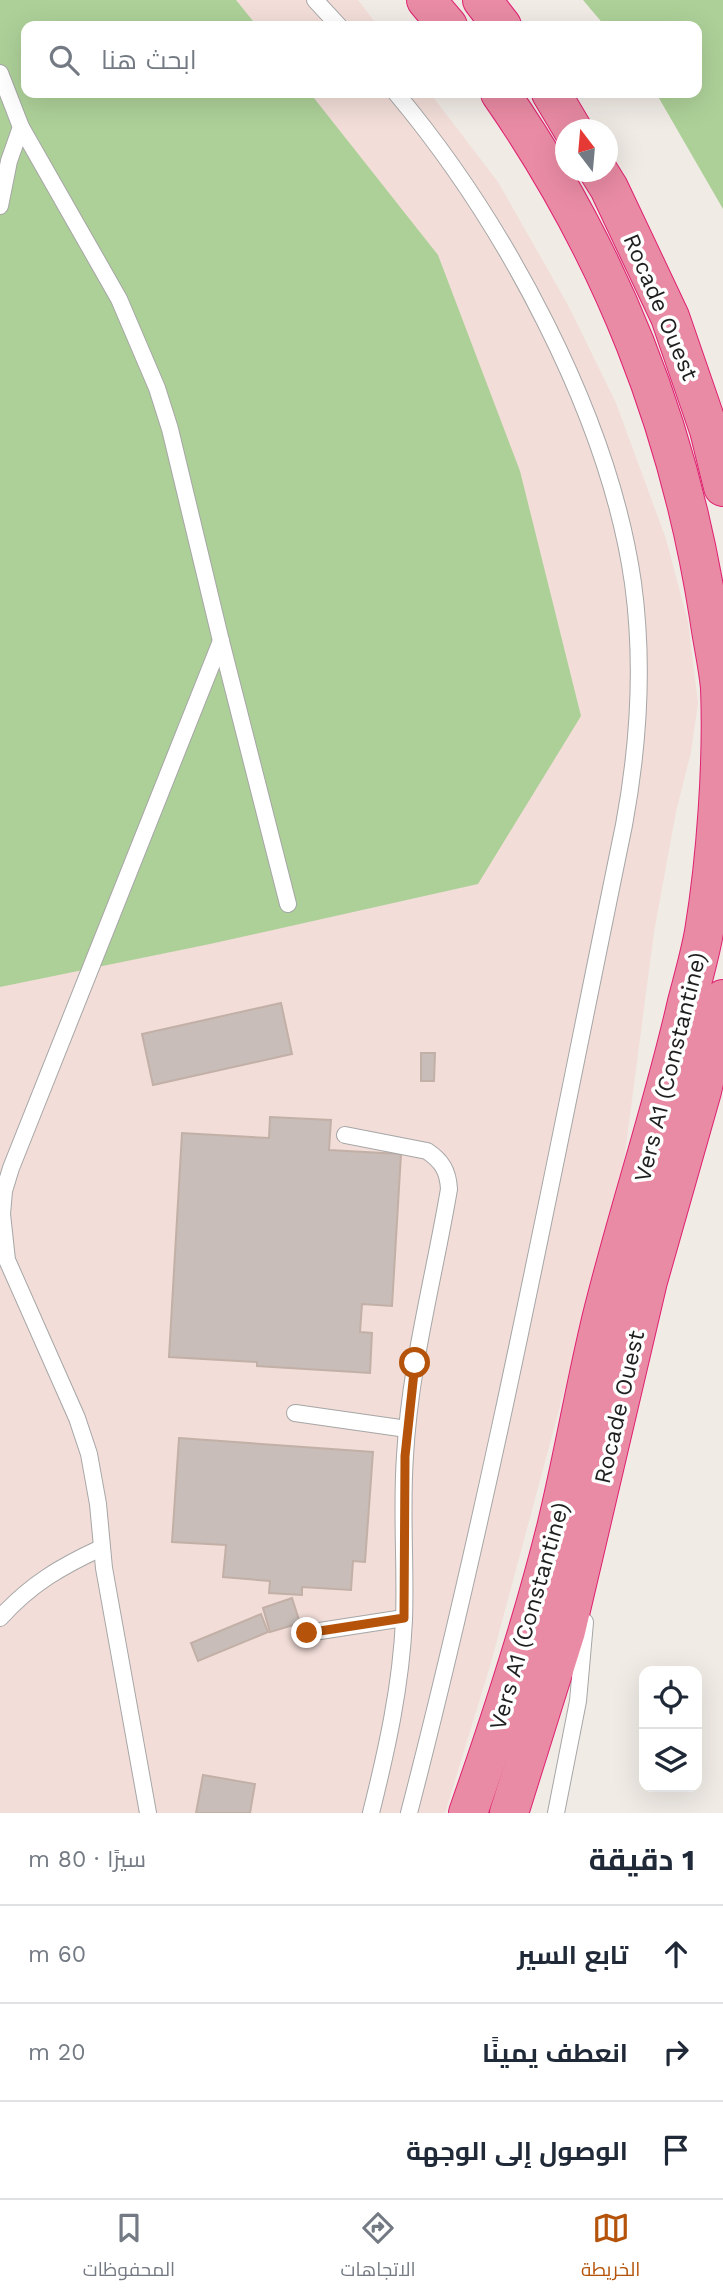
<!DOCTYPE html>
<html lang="ar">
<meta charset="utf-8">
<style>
body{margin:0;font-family:"Work Sans",Cairo,sans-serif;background:#f2f2f3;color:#1f2937;direction:rtl}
.controls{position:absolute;right:21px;bottom:21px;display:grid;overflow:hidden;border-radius:14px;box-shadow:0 7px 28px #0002}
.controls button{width:63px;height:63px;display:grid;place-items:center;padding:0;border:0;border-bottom:2px solid #e0e1e3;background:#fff;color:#1f2937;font:35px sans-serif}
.compass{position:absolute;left:555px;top:119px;width:63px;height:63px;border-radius:50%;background:#fff;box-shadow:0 7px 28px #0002;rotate:344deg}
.stop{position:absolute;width:21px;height:21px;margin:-16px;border:5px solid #b45309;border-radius:50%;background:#fff}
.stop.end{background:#b45309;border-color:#fff;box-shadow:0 2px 7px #0008}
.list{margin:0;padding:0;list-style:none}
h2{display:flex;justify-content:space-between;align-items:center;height:91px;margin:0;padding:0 28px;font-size:30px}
h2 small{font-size:23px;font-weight:400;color:#747a83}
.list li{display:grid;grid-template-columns:46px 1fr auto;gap:21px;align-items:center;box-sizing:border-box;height:98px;padding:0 28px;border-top:2px solid #e0e1e3}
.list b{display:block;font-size:26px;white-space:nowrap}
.list em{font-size:23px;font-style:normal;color:#747a83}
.icon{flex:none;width:38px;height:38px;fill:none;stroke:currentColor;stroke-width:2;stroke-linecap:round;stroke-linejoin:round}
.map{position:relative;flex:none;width:723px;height:1813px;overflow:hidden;direction:ltr}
.search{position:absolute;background:#fff;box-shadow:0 7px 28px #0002;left:21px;right:21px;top:21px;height:77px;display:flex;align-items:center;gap:18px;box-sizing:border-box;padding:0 24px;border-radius:14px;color:#747a83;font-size:26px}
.sheet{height:385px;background:#fff}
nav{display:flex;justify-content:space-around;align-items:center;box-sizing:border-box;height:98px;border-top:2px solid #e0e1e3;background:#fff;font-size:19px;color:#747a83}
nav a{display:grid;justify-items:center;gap:4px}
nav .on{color:#b45309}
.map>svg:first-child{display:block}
</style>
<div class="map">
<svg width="723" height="1813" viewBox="0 0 723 1813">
<rect width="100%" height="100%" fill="#f0ebe5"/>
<path fill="#f2ddd8" d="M 0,0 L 358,0 L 378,26 L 26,26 L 26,93 L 430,93 L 498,182 L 568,305 L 616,403 L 666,539 L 688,622 L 698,703 L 691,752 L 676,812 L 654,932 L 622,1176 L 490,1666 L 445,1813 L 0,1813 Z"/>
<g fill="#add098">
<path d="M 0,0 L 236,0 L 257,26 L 26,26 L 26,93 L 310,93 L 438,255 L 520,471 L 581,716 L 478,884 L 210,944 L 0,987 Z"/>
<path d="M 583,0 L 723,0 L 723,209 L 656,93 L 697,93 L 697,26 L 605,26 Z"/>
</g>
<g fill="#c8bdb8" stroke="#c2b0a7" stroke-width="2">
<path d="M 281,1003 L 292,1054 L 153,1085 L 142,1034 Z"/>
<path d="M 421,1053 L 435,1053 L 434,1081 L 421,1081 Z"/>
<path d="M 270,1117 L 331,1120 L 329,1150 L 401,1154 L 392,1306 L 362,1304 L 360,1332 L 372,1333 L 370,1373 L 257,1366 L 257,1362 L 169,1357 L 182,1133 L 269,1138 Z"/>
<path d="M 179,1438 L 373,1452 L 365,1562 L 353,1561 L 351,1590 L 302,1587 L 302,1595 L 269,1593 L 270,1581 L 223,1577 L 226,1545 L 172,1542 Z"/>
<path d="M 292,1598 L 300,1623 L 270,1632 L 263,1608 Z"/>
<path d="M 261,1614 L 268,1632 L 198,1661 L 191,1643 Z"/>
<path d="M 203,1775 L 255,1784 L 250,1813 L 196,1813 Z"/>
</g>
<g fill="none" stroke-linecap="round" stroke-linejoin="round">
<g stroke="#a6a6a6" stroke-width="18">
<g id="lane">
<path d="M 315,0 L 339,26"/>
<path d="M 0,73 L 21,127 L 119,299 L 157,388 L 170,429 L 221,641 L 288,904"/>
<path d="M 396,93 C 504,222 609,415 633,583 C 644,664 639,744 624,825 C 556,1155 494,1486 409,1813"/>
<path d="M 0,206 L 9,161 L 21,127"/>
<path d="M 345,1135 L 427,1151 C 442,1161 448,1171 449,1189 C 434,1278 410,1365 405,1456 C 401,1510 406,1565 404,1620 C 401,1686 387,1749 371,1813"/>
<path d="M 295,1413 L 407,1429"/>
<path d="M 0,1618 C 31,1584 60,1567 101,1548"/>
<path d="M 307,1633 L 404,1618"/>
<path d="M 148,1813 L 104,1568 L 98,1504 L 89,1454 L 77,1418 L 7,1260 L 2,1214 L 4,1191 L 11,1168 L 221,641"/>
<path d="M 556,1813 L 578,1701 L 585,1622"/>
</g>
</g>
<g stroke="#df2171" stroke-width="40">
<g id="highway">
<path d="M 426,0 L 448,26"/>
<path d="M 482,0 L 502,26"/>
<path d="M 551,93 L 573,130"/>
<path d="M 599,172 L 609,188 L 670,317 L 709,430 L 723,487"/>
<path d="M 468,1813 C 501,1719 532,1624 556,1528 C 573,1458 585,1386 602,1316 C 628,1211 663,1108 687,1002 C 693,979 700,955 704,932 C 716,859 723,762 720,688 C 718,665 712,640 709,617 C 679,425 611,253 500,93"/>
<path d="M 509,1813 L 566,1631 L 648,1281 L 702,1091 L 723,999"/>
</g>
</g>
<use href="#lane" stroke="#fff" stroke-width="16"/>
<use href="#highway" stroke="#e98ba4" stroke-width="38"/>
</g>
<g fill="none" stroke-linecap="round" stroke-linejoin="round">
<path stroke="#b45309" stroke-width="9" d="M 307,1633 L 404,1618 L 405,1456 L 415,1363"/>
</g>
<g text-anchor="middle" stroke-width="7" stroke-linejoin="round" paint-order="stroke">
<g font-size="23" fill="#1f1f1f" stroke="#fff">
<text transform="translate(661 307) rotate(67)" y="8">Rocade Ouest</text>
<text transform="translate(670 1067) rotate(-76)" y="8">Vers A1 (Constantine)</text>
<text transform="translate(619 1407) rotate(-77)" y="8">Rocade Ouest</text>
<text transform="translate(529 1616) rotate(-74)" y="8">Vers A1 (Constantine)</text>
</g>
</g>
</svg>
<div class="controls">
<button><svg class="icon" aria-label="locate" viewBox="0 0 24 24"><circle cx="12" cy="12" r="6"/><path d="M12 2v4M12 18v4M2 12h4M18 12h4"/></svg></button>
<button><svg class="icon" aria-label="layers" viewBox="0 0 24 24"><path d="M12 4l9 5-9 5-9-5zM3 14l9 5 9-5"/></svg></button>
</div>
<svg class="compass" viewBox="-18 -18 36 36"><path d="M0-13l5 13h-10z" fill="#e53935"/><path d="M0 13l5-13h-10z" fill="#747a83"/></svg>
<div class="stop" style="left:415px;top:1363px"></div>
<div class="stop end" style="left:307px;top:1633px"></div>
<div class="search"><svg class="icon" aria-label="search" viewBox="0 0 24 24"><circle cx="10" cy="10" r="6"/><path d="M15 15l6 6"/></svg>ابحث هنا</div>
</div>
<section class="sheet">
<h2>1 دقيقة<small>سيرًا · 80 m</small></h2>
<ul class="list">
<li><svg class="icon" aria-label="ahead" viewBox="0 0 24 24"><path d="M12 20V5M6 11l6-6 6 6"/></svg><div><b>تابع السير</b></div><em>60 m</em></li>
<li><svg class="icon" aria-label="right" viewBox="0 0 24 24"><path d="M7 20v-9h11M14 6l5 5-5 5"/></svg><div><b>انعطف يمينًا</b></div><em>20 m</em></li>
<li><svg class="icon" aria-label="arrive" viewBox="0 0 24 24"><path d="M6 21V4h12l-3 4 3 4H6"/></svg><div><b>الوصول إلى الوجهة</b></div></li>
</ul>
</section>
<nav>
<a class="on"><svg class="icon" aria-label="map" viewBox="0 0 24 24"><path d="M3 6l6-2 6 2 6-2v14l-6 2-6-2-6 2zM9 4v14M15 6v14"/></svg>الخريطة</a>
<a><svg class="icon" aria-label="directions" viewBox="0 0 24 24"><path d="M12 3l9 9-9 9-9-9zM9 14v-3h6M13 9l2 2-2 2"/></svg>الاتجاهات</a>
<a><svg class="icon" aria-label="saved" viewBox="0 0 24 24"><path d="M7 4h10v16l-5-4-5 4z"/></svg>المحفوظات</a>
</nav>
